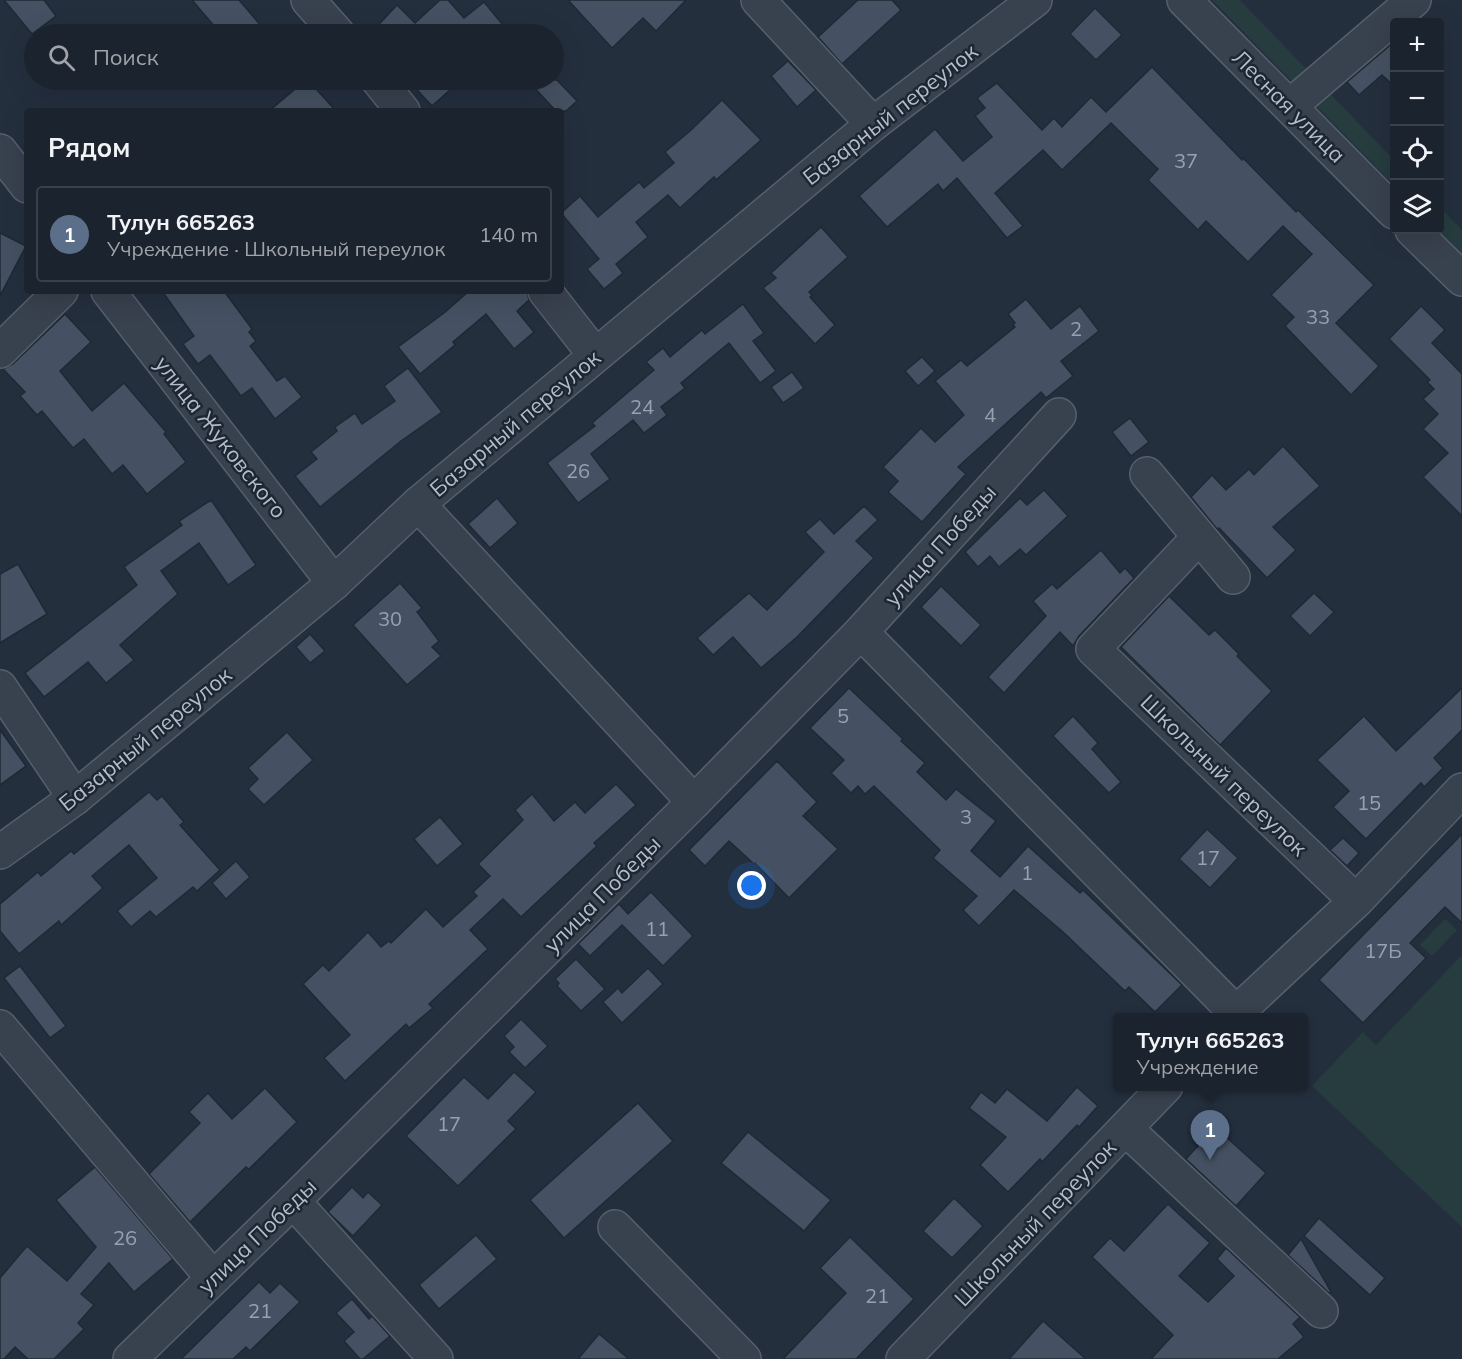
<!DOCTYPE html>
<html lang="ru">
<meta charset="utf-8">
<style>
body{margin:0;font-family:Mulish,sans-serif;background:#282f3a;color:#f1f3f6}
.controls{position:absolute;right:18px;top:18px;display:grid;overflow:hidden;border-radius:6px;box-shadow:0 6px 24px #0002}
.controls button{width:54px;height:54px;display:grid;place-items:center;padding:0;border:0;border-bottom:2px solid #39404a;background:#1b232e;color:#f1f3f6;font:30px sans-serif}
.you{position:absolute;left:752px;top:886px;width:21px;height:21px;margin:-15px;border:4px solid #fff;border-radius:50%;background:#1a73e8;box-shadow:0 0 0 9px #1a73e833}
.badge{display:grid;place-items:center;width:39px;height:39px;border-radius:50%;background:#8ab4f8;color:#fff;font-size:20px;font-weight:700}
.pin{position:absolute;translate:-50% -50px;filter:drop-shadow(0 2px 3px #0008)}
.pin::after{content:'';position:absolute;top:32px;width:21px;height:18px;background:inherit;clip-path:polygon(0 0,100% 0,50% 100%)}
.popup{position:absolute;left:1113px;top:1013px;width:195px;height:78px;box-sizing:border-box;display:grid;place-content:center;border-radius:6px;background:#1b232e;filter:drop-shadow(0 2px 4px #0005);font-size:20px;white-space:nowrap;color:#a0a4aa}
.popup b{font-size:22px;color:#f1f3f6}
.popup::after{content:'';position:absolute;left:50%;top:100%;margin-left:-12px;border:12px solid transparent;border-top-color:#1b232e}
.list{margin:0;padding:0;list-style:none}
h2{display:flex;justify-content:space-between;align-items:center;height:78px;margin:0;padding:0 24px;font-size:26px}
h2 small{font-size:20px;font-weight:400;color:#a0a4aa}
.list li{display:grid;grid-template-columns:39px 1fr auto;gap:18px;align-items:center;box-sizing:border-box;height:96px;margin:0 12px 12px;padding:0 12px;border:2px solid #39404a;border-radius:6px}
.list b{display:block;font-size:22px;white-space:nowrap}
.list p{margin:0;font-size:20px;white-space:nowrap;color:#a0a4aa}
.list em{font-size:20px;font-style:normal;color:#a0a4aa}
.icon{flex:none;width:33px;height:33px;fill:none;stroke:currentColor;stroke-width:2;stroke-linecap:round;stroke-linejoin:round}
.map{position:relative;flex:none;width:1462px;height:1359px;overflow:hidden}
.search{position:absolute;background:#1b232e;box-shadow:0 6px 24px #0002;left:24px;top:24px;width:540px;height:66px;display:flex;align-items:center;gap:15px;box-sizing:border-box;padding:0 21px;border-radius:33px;color:#a0a4aa;font-size:22px}
.panel{position:absolute;background:#1b232e;box-shadow:0 6px 24px #0002;left:24px;top:108px;width:540px;height:186px;border-radius:6px}
.map>svg:first-child{display:block}
</style>
<div class="map">
<svg width="1462" height="1359" viewBox="0 0 1462 1359">
<rect width="100%" height="100%" fill="#242f3e"/>
<g fill="#263c3f">
<path d="M 1212,0 L 1240,0 L 1394,160 L 1394,185 Z"/>
<path d="M 1440,207 L 1462,230 L 1462,254 L 1438,230 Z"/>
<path d="M 1445,919 L 1457,930 L 1432,956 L 1420,945 Z"/>
<path d="M 1462,955 L 1462,1227 L 1312,1086 L 1363,1032 L 1376,1045 Z"/>
</g>
<g fill="#455162" stroke="#1f2835" stroke-width="1.5">
<path d="M 4,0 L 44,0 L 56,16 L 32,34 Z"/>
<path d="M 192,0 L 239,0 L 268,34 L 221,34 Z"/>
<path d="M 440,0 L 448,0 L 464,18 L 484,2 L 503,25 L 491,34 L 370,34 L 397,5 L 415,23 Z"/>
<path d="M 568,0 L 686,0 L 656,31 L 643,18 L 612,48 Z"/>
<path d="M 858,0 L 892,0 L 901,10 L 842,64 L 818,37 Z"/>
<path d="M 1095,8 L 1122,35 L 1096,60 L 1070,34 Z"/>
<path d="M 1395,41 L 1395,87 L 1382,75 L 1359,95 L 1347,82 Z"/>
<path d="M 788,61 L 816,90 L 797,107 L 771,76 Z"/>
<path d="M 1152,67 L 1242,160 L 1243,158 L 1296,212 L 1298,210 L 1374,285 L 1336,323 L 1379,366 L 1351,395 L 1285,326 L 1294,317 L 1271,295 L 1312,254 L 1283,226 L 1248,262 L 1206,221 L 1198,230 L 1148,180 L 1158,169 L 1111,123 L 1062,170 L 1043,150 L 995,193 L 1023,226 L 1007,238 L 957,178 L 943,191 L 938,184 L 887,227 L 859,196 L 935,129 L 963,161 L 992,137 L 975,116 L 985,108 L 977,98 L 997,83 L 1042,130 L 1054,118 L 1062,127 L 1091,97 L 1106,112 Z"/>
<path d="M 306,80 L 308,80 L 336,111 L 269,111 Z"/>
<path d="M 408,80 L 461,80 L 432,106 Z"/>
<path d="M 527,80 L 557,80 L 577,101 L 566,111 L 556,111 Z"/>
<path d="M 722,100 L 761,140 L 716,180 L 714,177 L 680,208 L 668,195 L 636,222 L 648,237 L 616,264 L 623,273 L 604,289 L 587,269 L 599,259 L 561,213 L 580,196 L 598,217 L 639,182 L 644,188 L 674,163 L 665,152 L 690,131 Z"/>
<path d="M 821,227 L 848,257 L 809,292 L 812,295 L 810,297 L 835,325 L 815,344 L 763,288 L 776,278 L 771,273 Z"/>
<path d="M 0,233 L 26,246 L 0,296 Z"/>
<path d="M 162,291 L 224,291 L 252,329 L 249,332 L 256,341 L 250,346 L 277,381 L 285,376 L 302,397 L 275,419 L 252,388 L 241,396 L 210,355 L 198,364 L 183,344 L 194,336 Z"/>
<path d="M 469,291 L 527,291 L 529,300 L 517,311 L 534,332 L 514,349 L 486,314 L 453,342 L 455,345 L 420,374 L 398,347 L 444,313 Z"/>
<path d="M 1026,299 L 1051,329 L 1080,306 L 1099,331 L 1061,361 L 1073,376 L 1046,398 L 1041,392 L 958,467 L 966,474 L 922,522 L 888,492 L 898,481 L 883,467 L 921,428 L 935,442 L 964,415 L 935,381 L 961,360 L 967,366 L 1015,327 L 1013,325 L 1015,323 L 1008,314 Z"/>
<path d="M 743,304 L 764,333 L 753,341 L 776,371 L 760,383 L 729,343 L 681,383 L 685,388 L 661,407 L 667,415 L 644,433 L 633,420 L 591,454 L 610,479 L 578,503 L 547,463 L 595,426 L 592,423 L 654,370 L 646,362 L 663,348 L 670,357 L 702,330 L 705,334 Z"/>
<path d="M 1421,306 L 1445,330 L 1432,343 L 1462,374 L 1462,516 L 1423,477 L 1448,453 L 1423,429 L 1438,414 L 1423,399 L 1434,389 L 1427,382 L 1430,380 L 1389,339 Z"/>
<path d="M 65,314 L 91,342 L 60,371 L 92,411 L 124,383 L 166,432 L 164,434 L 186,462 L 147,494 L 123,465 L 112,474 L 84,439 L 73,448 L 42,411 L 37,415 L 20,396 L 25,392 L 3,369 L 13,364 Z"/>
<path d="M 922,357 L 935,371 L 918,386 L 905,371 Z"/>
<path d="M 408,368 L 442,412 L 401,441 L 320,507 L 295,476 L 317,459 L 311,452 L 337,431 L 335,427 L 355,413 L 362,424 L 395,401 L 384,386 Z"/>
<path d="M 792,372 L 804,388 L 783,403 L 771,387 Z"/>
<path d="M 1130,418 L 1149,442 L 1131,456 L 1112,432 Z"/>
<path d="M 1283,446 L 1320,486 L 1273,527 L 1296,550 L 1267,578 L 1219,528 L 1217,529 L 1191,497 L 1212,475 L 1226,490 L 1249,469 L 1254,475 Z"/>
<path d="M 1044,490 L 1068,516 L 1026,555 L 1020,549 L 999,567 L 990,556 L 978,567 L 965,552 L 1020,498 L 1027,505 Z"/>
<path d="M 497,498 L 518,523 L 490,548 L 468,524 Z"/>
<path d="M 211,500 L 256,565 L 228,585 L 199,543 L 161,571 L 178,594 L 120,645 L 134,660 L 106,683 L 88,662 L 44,697 L 25,673 L 137,585 L 124,567 L 182,525 L 179,521 Z"/>
<path d="M 864,506 L 878,520 L 856,541 L 874,558 L 797,637 L 761,668 L 733,637 L 713,655 L 697,638 L 749,593 L 767,610 L 824,552 L 805,532 L 820,519 L 834,534 Z"/>
<path d="M 1101,550 L 1120,573 L 1125,568 L 1134,578 L 1079,636 L 1073,646 L 1060,632 L 1004,693 L 988,677 L 1046,616 L 1033,601 L 1052,584 L 1057,589 Z"/>
<path d="M 18,564 L 47,614 L 0,643 L 0,574 Z"/>
<path d="M 400,583 L 422,608 L 417,612 L 439,641 L 432,647 L 441,656 L 407,685 L 353,625 Z"/>
<path d="M 941,586 L 981,625 L 961,646 L 921,607 Z"/>
<path d="M 1314,593 L 1334,612 L 1310,636 L 1290,616 Z"/>
<path d="M 1169,596 L 1209,635 L 1215,630 L 1239,654 L 1237,656 L 1272,691 L 1220,745 L 1121,647 Z"/>
<path d="M 310,634 L 325,651 L 310,663 L 296,647 Z"/>
<path d="M 849,688 L 903,739 L 901,741 L 925,763 L 917,772 L 946,800 L 956,789 L 996,821 L 971,851 L 1000,877 L 1028,846 L 1080,893 L 1083,890 L 1182,985 L 1155,1012 L 1129,987 L 1125,991 L 1063,932 L 1014,890 L 979,926 L 963,910 L 977,896 L 933,858 L 940,850 L 874,786 L 865,794 L 858,786 L 851,793 L 831,773 L 844,760 L 810,728 Z"/>
<path d="M 1462,688 L 1462,730 L 1434,758 L 1443,768 L 1424,787 L 1421,783 L 1366,839 L 1333,807 L 1349,791 L 1317,760 L 1364,716 L 1396,751 Z"/>
<path d="M 1073,716 L 1098,743 L 1092,749 L 1121,782 L 1109,793 L 1053,736 Z"/>
<path d="M 0,730 L 26,766 L 0,785 Z"/>
<path d="M 287,732 L 313,760 L 264,805 L 248,789 L 258,779 L 248,768 Z"/>
<path d="M 777,761 L 817,802 L 803,816 L 838,849 L 789,898 L 755,863 L 754,864 L 729,841 L 705,866 L 689,850 Z"/>
<path d="M 616,784 L 636,805 L 594,843 L 597,846 L 521,917 L 503,899 L 470,930 L 488,949 L 429,1004 L 433,1008 L 409,1028 L 406,1024 L 345,1081 L 324,1058 L 350,1035 L 303,984 L 323,965 L 329,971 L 368,932 L 381,947 L 389,941 L 391,943 L 426,909 L 443,927 L 477,896 L 473,892 L 490,876 L 478,864 L 523,820 L 515,810 L 532,794 L 554,821 L 575,802 L 585,813 Z"/>
<path d="M 149,792 L 157,800 L 162,796 L 184,822 L 180,825 L 220,870 L 197,891 L 193,887 L 156,917 L 150,911 L 131,927 L 117,911 L 157,878 L 129,845 L 92,876 L 103,888 L 61,925 L 59,921 L 19,954 L 0,931 L 0,904 L 38,872 L 41,876 L 71,851 L 74,854 Z"/>
<path d="M 440,817 L 463,844 L 437,866 L 414,839 Z"/>
<path d="M 1207,829 L 1238,858 L 1210,888 L 1179,859 Z"/>
<path d="M 1462,834 L 1462,923 L 1445,907 L 1410,943 L 1426,958 L 1363,1023 L 1319,980 Z"/>
<path d="M 1343,838 L 1359,853 L 1347,866 L 1330,850 Z"/>
<path d="M 236,861 L 250,877 L 226,899 L 212,883 Z"/>
<path d="M 651,892 L 693,936 L 663,966 L 622,925 L 590,956 L 578,944 L 619,904 L 628,914 Z"/>
<path d="M 576,959 L 605,989 L 581,1011 L 557,986 L 559,983 L 555,979 Z"/>
<path d="M 20,966 L 66,1026 L 50,1038 L 4,978 Z"/>
<path d="M 648,968 L 663,984 L 622,1023 L 603,1002 L 618,988 L 622,993 Z"/>
<path d="M 521,1019 L 548,1046 L 525,1068 L 509,1052 L 514,1047 L 504,1036 Z"/>
<path d="M 514,1072 L 536,1092 L 508,1121 L 516,1129 L 458,1186 L 406,1136 L 464,1077 L 488,1099 Z"/>
<path d="M 1077,1087 L 1098,1106 L 1079,1127 L 1077,1125 L 1042,1162 L 1040,1159 L 1008,1192 L 980,1165 L 1006,1137 L 969,1108 L 981,1092 L 995,1103 L 1007,1089 L 1047,1121 Z"/>
<path d="M 265,1088 L 297,1122 L 249,1169 L 246,1167 L 190,1222 L 149,1174 L 200,1123 L 189,1112 L 208,1093 L 232,1119 Z"/>
<path d="M 638,1103 L 673,1141 L 564,1238 L 530,1200 Z"/>
<path d="M 1215,1127 L 1266,1173 L 1236,1206 L 1186,1159 Z"/>
<path d="M 748,1132 L 831,1200 L 804,1231 L 721,1163 Z"/>
<path d="M 95,1167 L 173,1259 L 134,1292 L 109,1263 L 81,1294 L 94,1305 L 78,1323 L 84,1329 L 54,1359 L 28,1359 L 15,1347 L 4,1359 L 0,1359 L 0,1278 L 27,1246 L 67,1281 L 96,1247 L 56,1200 Z"/>
<path d="M 352,1187 L 363,1198 L 368,1192 L 382,1205 L 353,1236 L 328,1212 Z"/>
<path d="M 954,1198 L 983,1226 L 952,1258 L 923,1231 Z"/>
<path d="M 1168,1204 L 1210,1243 L 1179,1276 L 1208,1302 L 1234,1276 L 1217,1259 L 1226,1248 L 1300,1317 L 1293,1324 L 1304,1337 L 1278,1359 L 1151,1359 L 1173,1335 L 1092,1257 L 1110,1238 L 1124,1251 Z"/>
<path d="M 1319,1218 L 1385,1278 L 1370,1295 L 1304,1236 Z"/>
<path d="M 476,1235 L 497,1259 L 439,1309 L 419,1285 Z"/>
<path d="M 850,1237 L 914,1299 L 856,1359 L 783,1359 L 846,1293 L 820,1268 Z"/>
<path d="M 1301,1239 L 1331,1292 L 1329,1293 L 1288,1255 Z"/>
<path d="M 259,1282 L 270,1293 L 280,1283 L 300,1302 L 250,1351 L 246,1347 L 233,1359 L 181,1359 Z"/>
<path d="M 352,1299 L 369,1319 L 372,1316 L 390,1336 L 363,1359 L 360,1359 L 344,1341 L 354,1332 L 336,1313 Z"/>
<path d="M 1043,1321 L 1086,1359 L 1009,1359 Z"/>
<path d="M 599,1334 L 629,1359 L 578,1359 Z"/>
</g>
<g fill="none" stroke-linecap="round" stroke-linejoin="round">
<g stroke="#565f6c" stroke-width="36">
<g id="minor">
<path d="M 308,0 L 338,34"/>
<path d="M 758,0 L 873,124"/>
<path d="M 1184,0 L 1394,212"/>
<path d="M 378,80 L 403,111"/>
<path d="M 1290,106 L 1414,0"/>
<path d="M 0,151 L 27,186"/>
<path d="M 1412,230 L 1462,279"/>
<path d="M 108,291 L 334,583"/>
<path d="M 545,291 L 595,355"/>
<path d="M 0,351 L 61,291"/>
<path d="M 1147,474 L 1233,577"/>
<path d="M 418,504 L 694,802"/>
<path d="M 1199,537 L 1093,649 L 1356,901"/>
<path d="M 861,632 L 1236,1013"/>
<path d="M 0,687 L 75,798"/>
<path d="M 0,852 L 75,798 L 334,583 L 418,504 L 873,124 L 1035,0"/>
<path d="M 1231,1018 L 1356,901 L 1462,790"/>
<path d="M 0,1027 L 213,1278"/>
<path d="M 1126,1129 L 1321,1311"/>
<path d="M 293,1201 L 436,1359"/>
<path d="M 615,1227 L 744,1359"/>
<path d="M 130,1359 L 293,1201 L 694,802 L 861,632 L 1059,415"/>
<path d="M 903,1359 L 1166,1086"/>
</g>
</g>
<use href="#minor" stroke="#38414e" stroke-width="33"/>
</g>
<g text-anchor="middle" stroke-width="5" stroke-linejoin="round" paint-order="stroke">
<g font-size="20" fill="#98a1af">
<text x="1186" y="168">37</text>
<text x="1318" y="324">33</text>
<text x="1076" y="336">2</text>
<text x="642" y="414">24</text>
<text x="990" y="422">4</text>
<text x="578" y="478">26</text>
<text x="390" y="626">30</text>
<text x="843" y="723">5</text>
<text x="1369" y="810">15</text>
<text x="966" y="824">3</text>
<text x="1208" y="865">17</text>
<text x="1027" y="880">1</text>
<text x="657" y="936">11</text>
<text x="1383" y="958">17Б</text>
<text x="449" y="1131">17</text>
<text x="125" y="1245">26</text>
<text x="877" y="1303">21</text>
<text x="260" y="1318">21</text>
</g>
<g font-size="22" fill="#b4bcc9" stroke="#1d2633">
<text transform="translate(1289 106) rotate(45)" y="8">Лесная улица</text>
<text transform="translate(890 114) rotate(-38)" y="8">Базарный переулок</text>
<text transform="translate(515 423) rotate(-40)" y="8">Базарный переулок</text>
<text transform="translate(221 437) rotate(52)" y="8">улица Жуковского</text>
<text transform="translate(940 545) rotate(-48)" y="8">улица Победы</text>
<text transform="translate(145 739) rotate(-39)" y="8">Базарный переулок</text>
<text transform="translate(1224 775) rotate(44)" y="8">Школьный переулок</text>
<text transform="translate(602 894) rotate(-45)" y="8">улица Победы</text>
<text transform="translate(1035 1223) rotate(-46)" y="8">Школьный переулок</text>
<text transform="translate(257 1236) rotate(-44)" y="8">улица Победы</text>
</g>
</g>
</svg>
<div class="controls">
<button>+</button>
<button>−</button>
<button><svg class="icon" aria-label="locate" viewBox="0 0 24 24"><circle cx="12" cy="12" r="6"/><path d="M12 2v4M12 18v4M2 12h4M18 12h4"/></svg></button>
<button><svg class="icon" aria-label="layers" viewBox="0 0 24 24"><path d="M12 4l9 5-9 5-9-5zM3 14l9 5 9-5"/></svg></button>
</div>
<div class="you"></div>
<div class="pin badge" style="left:1210px;top:1160px;background:#5c6f8a">1</div>
<div class="popup"><b>Тулун 665263</b>Учреждение</div>
<div class="search"><svg class="icon" aria-label="search" viewBox="0 0 24 24"><circle cx="10" cy="10" r="6"/><path d="M15 15l6 6"/></svg>Поиск</div>
<section class="panel">
<h2>Рядом<small></small></h2>
<ul class="list">
<li><span class="badge" style="background:#5c6f8a">1</span><div><b>Тулун 665263</b><p>Учреждение · Школьный переулок</p></div><em>140 m</em></li>
</ul>
</section>
</div>
